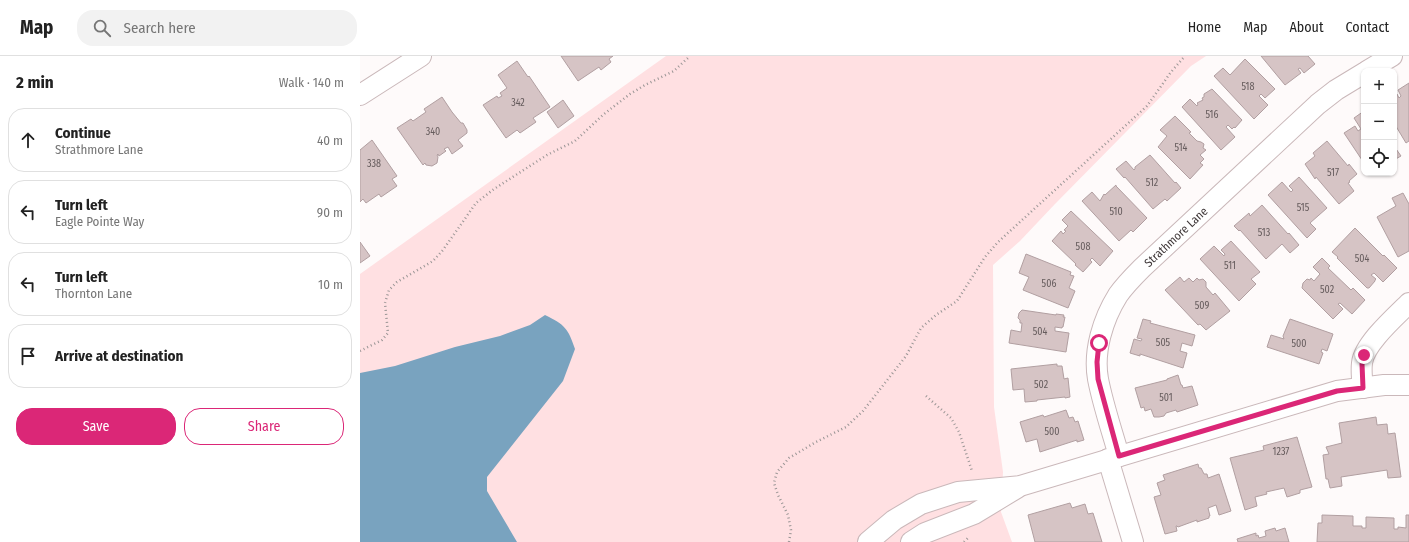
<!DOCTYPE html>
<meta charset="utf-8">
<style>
body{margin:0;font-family:"Fira Sans Condensed",sans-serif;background:#f2f2f2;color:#222}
.controls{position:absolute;right:12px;top:12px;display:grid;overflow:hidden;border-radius:8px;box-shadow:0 1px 3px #0004}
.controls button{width:36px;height:36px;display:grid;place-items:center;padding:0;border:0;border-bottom:1px solid #e0e0e0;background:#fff;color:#222;font:20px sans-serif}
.stop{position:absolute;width:12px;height:12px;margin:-9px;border:3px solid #db2777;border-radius:50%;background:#fff}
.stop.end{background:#db2777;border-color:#fff;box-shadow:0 1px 4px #0008}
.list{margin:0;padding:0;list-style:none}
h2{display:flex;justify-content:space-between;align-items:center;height:52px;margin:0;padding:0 16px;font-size:17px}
h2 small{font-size:13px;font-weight:400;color:#767676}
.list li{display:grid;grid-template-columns:26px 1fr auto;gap:12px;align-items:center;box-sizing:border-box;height:64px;margin:0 8px 8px;padding:0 8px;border:1px solid #e0e0e0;border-radius:16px}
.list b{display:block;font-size:15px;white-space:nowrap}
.list p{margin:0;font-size:13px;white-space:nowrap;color:#767676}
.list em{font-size:13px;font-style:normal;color:#767676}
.actions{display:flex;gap:8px;padding:12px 16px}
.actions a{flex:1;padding:9px 0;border:1px solid #db2777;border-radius:16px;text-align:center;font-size:14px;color:#db2777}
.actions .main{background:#db2777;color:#fff}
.icon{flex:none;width:22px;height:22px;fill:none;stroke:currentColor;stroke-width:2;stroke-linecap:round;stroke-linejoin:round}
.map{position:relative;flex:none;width:1049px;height:486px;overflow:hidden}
header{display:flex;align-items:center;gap:24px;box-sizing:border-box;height:56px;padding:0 20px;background:#fff;border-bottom:1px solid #e0e0e0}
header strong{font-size:19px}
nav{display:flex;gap:22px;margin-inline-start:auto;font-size:14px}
.search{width:280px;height:36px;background:#f2f2f2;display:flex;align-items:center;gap:10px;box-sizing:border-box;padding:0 14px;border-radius:16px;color:#767676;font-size:15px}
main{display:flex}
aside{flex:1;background:#fff}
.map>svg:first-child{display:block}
</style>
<header>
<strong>Map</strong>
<div class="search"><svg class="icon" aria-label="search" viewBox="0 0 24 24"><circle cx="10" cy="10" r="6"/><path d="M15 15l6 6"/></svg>Search here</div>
<nav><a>Home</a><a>Map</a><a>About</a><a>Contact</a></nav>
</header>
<main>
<aside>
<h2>2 min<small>Walk · 140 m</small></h2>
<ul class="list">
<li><svg class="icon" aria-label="ahead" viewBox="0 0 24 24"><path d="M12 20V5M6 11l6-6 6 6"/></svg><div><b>Continue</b><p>Strathmore Lane</p></div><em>40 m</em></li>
<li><svg class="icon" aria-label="left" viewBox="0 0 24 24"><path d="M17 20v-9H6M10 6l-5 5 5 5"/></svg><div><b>Turn left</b><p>Eagle Pointe Way</p></div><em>90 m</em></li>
<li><svg class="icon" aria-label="left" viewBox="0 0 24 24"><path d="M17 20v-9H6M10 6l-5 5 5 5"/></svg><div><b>Turn left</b><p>Thornton Lane</p></div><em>10 m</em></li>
<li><svg class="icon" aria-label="arrive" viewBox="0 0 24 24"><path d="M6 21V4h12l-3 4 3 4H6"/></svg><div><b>Arrive at destination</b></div></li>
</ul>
<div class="actions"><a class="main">Save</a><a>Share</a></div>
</aside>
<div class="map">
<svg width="1049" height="486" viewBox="0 0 1049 486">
<rect width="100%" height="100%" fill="#fefafa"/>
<path fill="#ffe0e2" d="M 306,0 L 846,0 L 831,10 L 695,148 L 660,185 L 633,209 L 634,351 L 643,416 L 641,456 L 652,486 L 0,486 L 0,218 Z"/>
<path fill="#79a3bf" d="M 185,259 C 205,269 208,272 215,293 L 203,325 L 127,421 L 127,435 L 157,486 L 0,486 L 0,317 L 35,310 L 95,291 L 140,280 L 170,269 Z"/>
<g fill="#d6c4c5" stroke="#b19fa1">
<path d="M 201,0 L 253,0 L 249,3 L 251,6 L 241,14 L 239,11 L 218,25 Z"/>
<path d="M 901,0 L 948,0 L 955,8 L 944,17 L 940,12 L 938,13 L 941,17 L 925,29 Z"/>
<path d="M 885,3 L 915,33 L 905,42 L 901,38 L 899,40 L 908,49 L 894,63 L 854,20 L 863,12 L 870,19 Z"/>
<path d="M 157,5 L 168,21 L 169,20 L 190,51 L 173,62 L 176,66 L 160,77 L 157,74 L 146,82 L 123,49 L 137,40 L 138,42 L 142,40 L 140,37 L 147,32 L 138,19 Z"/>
<path d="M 1049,27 L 1049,85 L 1046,87 L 1034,67 L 1034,40 L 1037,38 L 1039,42 L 1041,40 L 1038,34 Z"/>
<path d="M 852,33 L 882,64 L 875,72 L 874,71 L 872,73 L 868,69 L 866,71 L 875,81 L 861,94 L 822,51 L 830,43 L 837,50 L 838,48 L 837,47 L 843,44 L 842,42 L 844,41 L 844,38 Z"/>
<path d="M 82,41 L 92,56 L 101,67 L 103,67 L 107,74 L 107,77 L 98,84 L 103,90 L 92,98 L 88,91 L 84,93 L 86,95 L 79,100 L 78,98 L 77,99 L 78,101 L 77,107 L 72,110 L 66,109 L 65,107 L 63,109 L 37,72 L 51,63 L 53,65 L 66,56 L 64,53 Z"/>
<path d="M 203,44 L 214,60 L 198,72 L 187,56 Z"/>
<path d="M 1004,55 L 1004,107 L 984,77 L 995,70 L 998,75 L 1001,73 L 994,62 Z"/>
<path d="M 815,60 L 831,76 L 829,77 L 837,85 L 841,86 L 844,88 L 843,92 L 846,94 L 840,99 L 844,103 L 840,107 L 843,109 L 830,123 L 798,91 L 807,80 L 800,74 Z"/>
<path d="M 12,84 L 37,120 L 32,123 L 37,130 L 21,141 L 19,138 L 6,147 L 3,143 L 0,146 L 0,94 Z"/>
<path d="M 967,85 L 988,110 L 989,108 L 997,118 L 989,125 L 990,126 L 988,127 L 994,135 L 979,148 L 956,121 L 955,123 L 945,108 L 955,100 L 953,97 Z"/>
<path d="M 1034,90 L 1041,100 L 1034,104 Z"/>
<path d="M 790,99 L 815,127 L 816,126 L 821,132 L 807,145 L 805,143 L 793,153 L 765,121 L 764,122 L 756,113 L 766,105 L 774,114 L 775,113 L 775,111 Z"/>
<path d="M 939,121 L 967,152 L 950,167 L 956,173 L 947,182 L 908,139 L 922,126 L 931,136 L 933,134 L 929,130 Z"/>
<path d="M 756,129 L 756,130 L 787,162 L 773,176 L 771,174 L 759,185 L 722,145 L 732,136 L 740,145 L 744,138 L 745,139 Z"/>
<path d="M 1043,137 L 1049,148 L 1049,195 L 1038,201 L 1017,161 L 1036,150 L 1032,142 Z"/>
<path d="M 902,149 L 928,178 L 929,177 L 939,189 L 930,197 L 922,188 L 906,203 L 880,174 L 879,175 L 874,170 L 889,157 L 890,160 Z"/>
<path d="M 711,155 L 753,195 L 740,210 L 732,202 L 730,204 L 732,206 L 723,216 L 715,209 L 716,208 L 692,185 L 701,175 L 703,178 L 706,175 L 704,174 L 708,170 L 702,164 Z"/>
<path d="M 995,172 L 1023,200 L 1024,199 L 1037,212 L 1023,226 L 1014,217 L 1011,219 L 1016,223 L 1015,224 L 1015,225 L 1009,232 L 1007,232 L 977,202 L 978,201 L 972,196 Z"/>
<path d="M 871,185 L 900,216 L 891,223 L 896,228 L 879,245 L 840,203 L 854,190 L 864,200 L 865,198 L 861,194 Z"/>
<path d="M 0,186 L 10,200 L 0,207 Z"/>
<path d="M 666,198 L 711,216 L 710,219 L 714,220 L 709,232 L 715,235 L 708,252 L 663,234 L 669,221 L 659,217 Z"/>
<path d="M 962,202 L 970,210 L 968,212 L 991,234 L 993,232 L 1005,244 L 992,258 L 980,247 L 978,248 L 983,253 L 973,263 L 942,232 L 943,227 L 947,223 L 950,224 L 951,222 L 954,225 L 960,218 L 953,211 Z"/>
<path d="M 820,221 L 824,226 L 829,222 L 833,226 L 837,222 L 839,224 L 843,223 L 846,226 L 846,231 L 853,239 L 855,237 L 870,255 L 846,274 L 840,268 L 838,269 L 805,234 Z"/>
<path d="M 662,254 L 696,259 L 696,258 L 704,259 L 703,261 L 705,261 L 703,271 L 702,271 L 702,272 L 695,271 L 695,275 L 709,277 L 706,296 L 649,287 L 651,274 L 661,276 L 662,267 L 660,267 L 660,264 L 658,262 L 659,257 Z"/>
<path d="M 783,263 L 791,265 L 790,267 L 835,279 L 832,290 L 822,287 L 820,295 L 827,297 L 823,312 L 780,298 L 780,300 L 770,297 L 774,283 L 781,285 L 782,283 L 777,282 Z"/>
<path d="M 930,263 L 973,278 L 967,295 L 962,293 L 961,296 L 963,297 L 959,308 L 907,291 L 911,279 L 924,283 L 923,280 Z"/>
<path d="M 697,308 L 697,310 L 702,310 L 704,323 L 708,322 L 710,341 L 705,342 L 705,341 L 677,344 L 677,345 L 665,346 L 664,333 L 653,334 L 651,313 Z"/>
<path d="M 818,319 L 821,329 L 822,329 L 823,332 L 832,330 L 838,349 L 817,356 L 816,354 L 806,357 L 804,360 L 799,361 L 794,361 L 791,353 L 785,355 L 784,351 L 781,352 L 775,332 L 807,324 L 807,323 Z"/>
<path d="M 706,354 L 709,362 L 713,361 L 715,366 L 718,365 L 724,384 L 717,386 L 717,384 L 680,396 L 677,383 L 666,386 L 660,366 L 683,359 L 684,361 Z"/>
<path d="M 1016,361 L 1017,369 L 1027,368 L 1028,378 L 1035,377 L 1041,421 L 1028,422 L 1027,414 L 981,421 L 982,430 L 970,432 L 968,423 L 966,423 L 963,399 L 969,398 L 966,391 L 982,387 L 979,367 Z"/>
<path d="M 937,381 L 952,431 L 940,434 L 940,437 L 927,441 L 924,432 L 906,436 L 907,438 L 895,441 L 897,450 L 885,454 L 870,402 L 904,394 L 903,390 Z"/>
<path d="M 838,408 L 839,412 L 841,412 L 844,418 L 847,418 L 848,422 L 859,418 L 871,455 L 859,459 L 856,449 L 848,452 L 850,460 L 849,460 L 849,462 L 837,466 L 837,464 L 818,471 L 817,470 L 816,470 L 817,475 L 805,478 L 794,441 L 801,439 L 797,427 L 805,424 L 803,419 Z"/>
<path d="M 710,447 L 712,452 L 725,448 L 728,458 L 733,457 L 742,486 L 675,486 L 668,459 Z"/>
<path d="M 962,459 L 993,460 L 993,470 L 1002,470 L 1002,472 L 1006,472 L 1006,461 L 1034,462 L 1034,473 L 1038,473 L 1038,471 L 1046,472 L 1046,459 L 1049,459 L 1049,486 L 957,486 L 958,467 L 962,467 Z"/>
<path d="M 915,472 L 916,475 L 925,472 L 929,486 L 878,486 L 877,483 L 896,477 L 896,480 L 898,479 L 899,482 L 906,480 L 905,475 Z"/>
</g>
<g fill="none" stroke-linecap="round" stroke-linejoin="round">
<g stroke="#cab8ba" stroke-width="22">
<g id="street">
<path d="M 1007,15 L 1032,0"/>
<path d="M 0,39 L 61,0"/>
<path d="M 1003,332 C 1002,324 1001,315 1002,307 C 1004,288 1035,261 1049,247"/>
<path d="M 759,400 C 752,375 743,349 738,323 C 733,295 743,263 758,239 C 765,229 774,220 782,212 L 958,48 L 976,34 L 1004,17"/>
<path d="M 748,403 L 773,486"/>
<path d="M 508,486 L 534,464 L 561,448 L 598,436 L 660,430 L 977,335 L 1024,329 L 1049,329"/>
<path d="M 551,486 L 565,477 L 614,458 L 657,432"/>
</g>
</g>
<g stroke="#9b9696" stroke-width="2.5" stroke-dasharray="1 3" stroke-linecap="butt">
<path d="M 0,295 L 22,284 L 28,277 L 25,247 L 29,234 L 37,226 L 73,205 L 83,194 L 116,147 L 134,133 L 187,99 L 215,85 L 244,58 L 270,38 L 285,29 L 314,15 L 330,0"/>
<path d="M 566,340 L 591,362 L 599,376 L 612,415"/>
<path d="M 429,486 L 431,474 L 428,459 L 418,439 L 414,427 L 417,416 L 429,402 L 456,386 L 486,371 L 503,355 L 546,300 L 561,272 L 576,259 L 597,245 L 625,201 L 638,186 L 787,50 L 811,16 L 825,0"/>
<path d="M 604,486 L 609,481"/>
</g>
<use href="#street" stroke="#fff" stroke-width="20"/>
</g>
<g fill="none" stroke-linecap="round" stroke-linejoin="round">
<path stroke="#db2777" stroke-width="5" d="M 739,287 L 737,306 L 738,323 L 759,400 L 977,335 L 1003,332 L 1002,308 L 1004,299"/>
</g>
<g text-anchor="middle" stroke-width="3" stroke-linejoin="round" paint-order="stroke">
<g font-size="10" fill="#665c5d">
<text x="888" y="34">518</text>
<text x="158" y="50">342</text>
<text x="852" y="62">516</text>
<text x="73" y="79">340</text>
<text x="821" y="95">514</text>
<text x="14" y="111">338</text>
<text x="973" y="120">517</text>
<text x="792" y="130">512</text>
<text x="943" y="155">515</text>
<text x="756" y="159">510</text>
<text x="904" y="180">513</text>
<text x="723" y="194">508</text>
<text x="1002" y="206">504</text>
<text x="870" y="213">511</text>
<text x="689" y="231">506</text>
<text x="967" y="237">502</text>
<text x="842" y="253">509</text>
<text x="680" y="279">504</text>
<text x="803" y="290">505</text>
<text x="939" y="291">500</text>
<text x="681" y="332">502</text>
<text x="806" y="345">501</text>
<text x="692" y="379">500</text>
<text x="921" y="399">1237</text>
</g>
<g font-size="12" fill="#40393a" stroke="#fff">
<text transform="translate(816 181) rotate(-43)" y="4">Strathmore Lane</text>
</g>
</g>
</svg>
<div class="controls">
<button>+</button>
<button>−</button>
<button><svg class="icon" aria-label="locate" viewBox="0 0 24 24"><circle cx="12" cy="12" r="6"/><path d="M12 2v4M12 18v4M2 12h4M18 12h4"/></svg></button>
</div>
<div class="stop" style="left:739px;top:287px"></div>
<div class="stop end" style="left:1004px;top:299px"></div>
</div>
</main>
